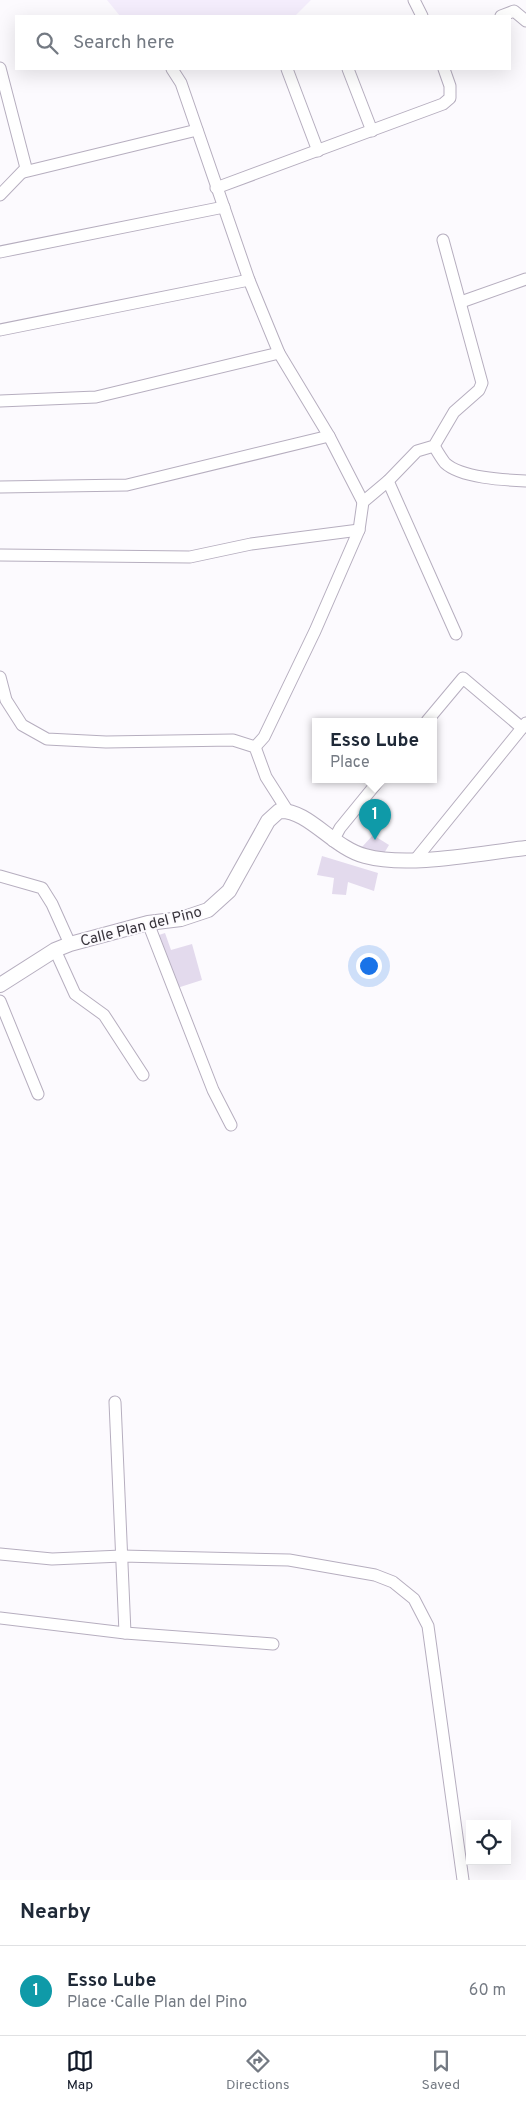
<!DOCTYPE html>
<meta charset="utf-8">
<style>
body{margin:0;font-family:Overpass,sans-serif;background:#f6f6f7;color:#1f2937}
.controls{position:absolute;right:15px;bottom:15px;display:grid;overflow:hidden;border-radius:0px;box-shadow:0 5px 20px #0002}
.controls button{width:45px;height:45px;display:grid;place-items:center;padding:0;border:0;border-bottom:1px solid #e0e1e3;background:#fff;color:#1f2937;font:25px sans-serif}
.you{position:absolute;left:368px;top:965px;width:18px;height:18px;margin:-12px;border:4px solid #fff;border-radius:50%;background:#1a73e8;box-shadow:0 0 0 8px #1a73e833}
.badge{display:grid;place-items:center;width:32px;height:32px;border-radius:50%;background:#111827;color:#fff;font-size:16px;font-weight:700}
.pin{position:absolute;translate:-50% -41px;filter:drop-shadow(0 1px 2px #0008)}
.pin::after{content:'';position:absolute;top:26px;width:18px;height:15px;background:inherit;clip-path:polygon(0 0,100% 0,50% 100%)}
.popup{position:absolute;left:312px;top:718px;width:125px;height:65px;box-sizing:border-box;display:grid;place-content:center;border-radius:0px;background:#fff;filter:drop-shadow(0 1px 4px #0005);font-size:16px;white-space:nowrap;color:#747a83}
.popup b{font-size:19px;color:#1f2937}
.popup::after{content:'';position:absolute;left:50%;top:100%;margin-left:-10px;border:10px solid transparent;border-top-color:#fff}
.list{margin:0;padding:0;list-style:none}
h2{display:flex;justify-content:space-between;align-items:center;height:65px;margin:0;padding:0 20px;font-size:21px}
h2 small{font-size:16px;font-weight:400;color:#747a83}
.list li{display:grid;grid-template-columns:32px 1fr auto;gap:15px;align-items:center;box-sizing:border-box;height:90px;padding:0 20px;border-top:1px solid #e0e1e3}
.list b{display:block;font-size:19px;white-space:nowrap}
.list p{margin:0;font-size:16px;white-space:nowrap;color:#747a83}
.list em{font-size:16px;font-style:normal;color:#747a83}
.icon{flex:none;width:28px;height:28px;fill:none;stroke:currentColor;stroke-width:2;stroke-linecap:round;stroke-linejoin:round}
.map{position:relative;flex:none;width:526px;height:1880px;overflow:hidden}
.search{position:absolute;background:#fff;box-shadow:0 5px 20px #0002;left:15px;right:15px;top:15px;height:55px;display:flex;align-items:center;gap:12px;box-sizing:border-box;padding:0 18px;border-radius:0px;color:#747a83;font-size:19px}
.sheet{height:155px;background:#fff}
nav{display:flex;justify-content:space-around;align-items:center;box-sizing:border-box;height:70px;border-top:1px solid #e0e1e3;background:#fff;font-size:14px;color:#747a83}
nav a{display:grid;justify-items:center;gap:2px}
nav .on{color:#111827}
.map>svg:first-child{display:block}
</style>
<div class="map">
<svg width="526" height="1880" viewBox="0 0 526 1880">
<rect width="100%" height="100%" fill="#fcfafe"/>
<path fill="#f4edfc" d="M 107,0 L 311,0 L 295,16 L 120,16 Z"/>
<g fill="#e3daed">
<path d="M 373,835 L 389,845 L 383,855 L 362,847 Z"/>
<path d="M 322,856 L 378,873 L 374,891 L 348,882 L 346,895 L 332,894 L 334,878 L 317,875 Z"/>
<path d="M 165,933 L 171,950 L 192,944 L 202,980 L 174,989 L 159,935 Z"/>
</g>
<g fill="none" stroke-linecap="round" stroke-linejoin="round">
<g stroke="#b6aebf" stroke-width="13">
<g id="minor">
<path d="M 414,0 L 422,16"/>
<path d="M 501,16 L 514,11 L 526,21"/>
<path d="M 0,68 L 26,168 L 0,195"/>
<path d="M 172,69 L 181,83 L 249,280 L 279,353 L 329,436 L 363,502"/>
<path d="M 287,69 L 318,151"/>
<path d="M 348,69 L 372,131"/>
<path d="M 24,172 L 197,130"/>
<path d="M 216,188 L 443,104 L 450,98 L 450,86 L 444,69"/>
<path d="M 0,252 L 224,207"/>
<path d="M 461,302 L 526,279"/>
<path d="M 0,330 L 249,280"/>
<path d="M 0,401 L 96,397 L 279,353"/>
<path d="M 434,446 C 437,451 441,458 445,463 C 461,478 505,480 526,481"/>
<path d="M 388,481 L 456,634"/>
<path d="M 0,487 L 127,485 L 329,436"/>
<path d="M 0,555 L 190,557 L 251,544 L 359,530"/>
<path d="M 0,677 L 6,700 L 22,725 L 47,739 L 106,742 L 233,740 L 255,747 L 266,777 L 287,810"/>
<path d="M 427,721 L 463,678 L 522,728"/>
<path d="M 255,747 L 264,737 L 315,631 L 359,530 L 363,502 L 388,481 L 417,451 L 434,446 L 454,412 L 479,390 L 482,383 L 443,240"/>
<path d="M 333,841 L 340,828 L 380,779"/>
<path d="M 415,860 L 526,723"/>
<path d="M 0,876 L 42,888 L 52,904 L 70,944"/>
<path d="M 148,923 L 213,1090 L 231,1125"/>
<path d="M 55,950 L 75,994 L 104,1015 L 143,1075"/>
<path d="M 0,1001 L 38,1094"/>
<path d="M 115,1402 L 125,1633"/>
<path d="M 0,1554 L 52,1559 L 122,1556 L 289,1560 L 375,1575 L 393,1582 L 414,1599 L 428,1626 L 463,1880"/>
<path d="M 0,1618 L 125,1633 L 273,1644"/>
</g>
</g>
<g stroke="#b6aebf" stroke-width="16">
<path id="tertiary" d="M 0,985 L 55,950 L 70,944 L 148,923 L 181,919 L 208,910 L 229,891 L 268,821 L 279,811 C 308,809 333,848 365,856 C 409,868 480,853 526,848"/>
</g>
<use href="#minor" stroke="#fff" stroke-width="11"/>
<use href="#tertiary" stroke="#fff" stroke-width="14"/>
</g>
<g text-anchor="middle" stroke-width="4" stroke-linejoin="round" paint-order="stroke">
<g font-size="15" fill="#39353d" stroke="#fcfafe">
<text transform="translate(141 926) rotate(-14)" y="5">Calle Plan del Pino</text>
</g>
</g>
</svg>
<div class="controls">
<button><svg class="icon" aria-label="locate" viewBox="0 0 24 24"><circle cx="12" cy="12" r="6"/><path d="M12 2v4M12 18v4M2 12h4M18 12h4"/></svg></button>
</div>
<div class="you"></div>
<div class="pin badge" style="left:375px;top:840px;background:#0f9aa8">1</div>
<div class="popup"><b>Esso Lube</b>Place</div>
<div class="search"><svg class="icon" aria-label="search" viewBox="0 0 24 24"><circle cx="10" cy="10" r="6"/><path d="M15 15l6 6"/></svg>Search here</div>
</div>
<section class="sheet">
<h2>Nearby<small></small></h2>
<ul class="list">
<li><span class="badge" style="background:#0f9aa8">1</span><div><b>Esso Lube</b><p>Place · Calle Plan del Pino</p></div><em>60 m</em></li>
</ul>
</section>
<nav>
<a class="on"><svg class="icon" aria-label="map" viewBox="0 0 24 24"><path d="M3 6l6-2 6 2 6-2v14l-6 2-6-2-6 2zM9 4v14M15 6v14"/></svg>Map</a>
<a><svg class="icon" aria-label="directions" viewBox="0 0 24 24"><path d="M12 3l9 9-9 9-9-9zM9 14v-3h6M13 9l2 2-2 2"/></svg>Directions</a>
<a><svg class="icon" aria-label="saved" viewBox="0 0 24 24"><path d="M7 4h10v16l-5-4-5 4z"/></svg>Saved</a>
</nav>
